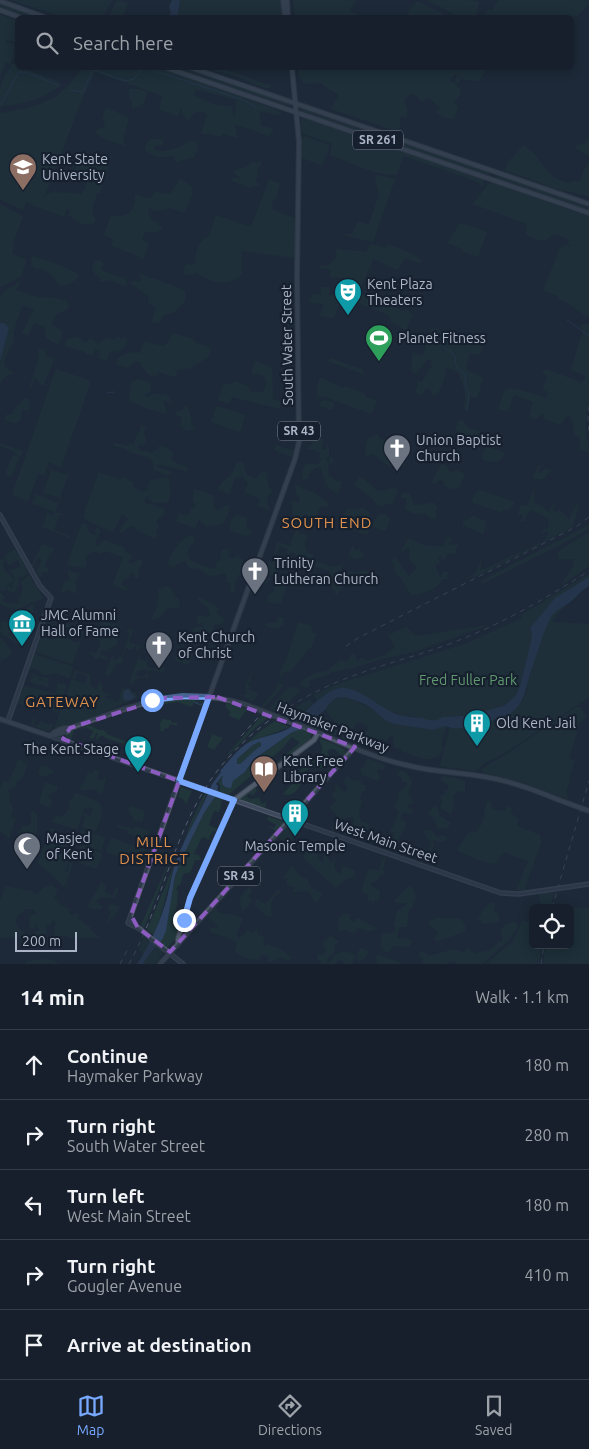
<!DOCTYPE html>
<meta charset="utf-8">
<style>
body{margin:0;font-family:Ubuntu,sans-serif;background:#1f2733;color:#f1f3f6}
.controls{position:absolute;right:15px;bottom:15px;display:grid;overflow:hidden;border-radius:8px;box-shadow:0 2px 12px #0003}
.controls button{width:45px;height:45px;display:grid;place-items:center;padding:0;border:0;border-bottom:1px solid #353d47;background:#161f2b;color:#f1f3f6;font:25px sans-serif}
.scale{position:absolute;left:15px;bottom:12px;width:62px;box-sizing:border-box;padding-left:5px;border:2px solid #abb5c7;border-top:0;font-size:14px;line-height:18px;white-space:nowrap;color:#abb5c7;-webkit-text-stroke:4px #17202e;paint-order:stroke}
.stop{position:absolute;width:15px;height:15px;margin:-11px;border:4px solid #78a8ff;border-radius:50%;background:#fff}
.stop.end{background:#78a8ff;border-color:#fff;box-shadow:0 1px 5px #0008}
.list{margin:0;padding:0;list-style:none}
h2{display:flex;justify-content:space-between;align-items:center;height:65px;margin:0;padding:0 20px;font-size:21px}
h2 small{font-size:16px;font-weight:400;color:#9ea2a9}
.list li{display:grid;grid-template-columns:32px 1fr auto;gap:15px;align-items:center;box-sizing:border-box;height:70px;padding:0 20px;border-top:1px solid #353d47}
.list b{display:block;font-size:19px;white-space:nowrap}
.list p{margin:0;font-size:16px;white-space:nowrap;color:#9ea2a9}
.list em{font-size:16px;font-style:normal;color:#9ea2a9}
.icon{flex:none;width:28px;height:28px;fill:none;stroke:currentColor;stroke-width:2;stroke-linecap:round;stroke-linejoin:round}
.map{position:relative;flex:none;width:589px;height:964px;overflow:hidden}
.search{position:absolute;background:#161f2b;box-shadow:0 2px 12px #0003;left:15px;right:15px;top:15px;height:55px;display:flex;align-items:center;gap:12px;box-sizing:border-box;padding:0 18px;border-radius:8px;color:#9ea2a9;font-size:19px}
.sheet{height:415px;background:#161f2b}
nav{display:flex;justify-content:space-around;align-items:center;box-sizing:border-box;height:70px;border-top:1px solid #353d47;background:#161f2b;font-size:14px;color:#9ea2a9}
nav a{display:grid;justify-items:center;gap:2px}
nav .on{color:#78a8ff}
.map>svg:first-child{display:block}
</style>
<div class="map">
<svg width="589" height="964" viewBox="0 0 589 964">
<rect width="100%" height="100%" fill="#1e2939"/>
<g fill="#20363a" fill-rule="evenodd">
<path d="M 10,0 L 112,0 L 102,17 L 64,17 Z"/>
<path d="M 117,0 L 128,3 L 123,17 L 109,17 Z"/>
<path d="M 180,0 L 280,0 L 283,17 L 179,18 Z"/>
<path d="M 293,0 L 356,0 L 350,9 L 352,12 L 364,17 L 295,17 Z"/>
<path d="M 427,0 L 471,0 L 479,2 L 476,17 L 460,17 Z"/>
<path d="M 498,0 L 589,0 L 589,4 L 576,17 L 569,15 L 567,18 L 483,17 L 489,9 L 493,10 Z"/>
<path d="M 417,2 L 419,2 L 449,17 L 408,17 L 409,11 Z"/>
<path d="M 0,3 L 43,17 L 28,17 L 0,8 Z"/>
<path d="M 0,15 L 18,21 L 17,48 L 16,42 L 7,40 L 6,44 L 8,42 L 13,44 L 14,47 L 12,54 L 14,55 L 10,64 L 6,62 L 0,76 Z"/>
<path d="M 14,63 L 17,65 L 18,68 L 28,68 L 28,70 L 58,82 L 60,86 C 41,100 23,104 0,106 C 0,101 0,94 0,89 C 2,81 8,67 14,63 Z"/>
<path d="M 82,68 L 162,68 L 244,96 L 243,98 L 272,108 L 281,113 L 279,115 L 259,111 L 261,126 L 274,129 L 269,136 L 235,124 L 237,138 L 224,134 L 219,137 L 211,134 L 201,134 L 207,116 L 203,111 L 194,113 L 188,121 L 182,112 L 182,107 L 177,116 L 161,110 L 159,107 L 163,96 L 95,72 L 84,94 L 48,188 L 43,199 L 49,193 L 53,192 L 82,194 L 82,191 L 85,189 L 89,175 L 75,170 L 80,157 L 109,167 L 100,193 L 97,193 C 96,200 91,208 93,215 L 95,217 L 95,222 C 84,229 80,221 69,216 L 69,209 L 66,210 L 64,217 L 30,204 L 26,201 L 23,210 L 0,199 L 0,113 C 38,107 61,102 82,68 ZM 196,89 L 236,100 L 235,118 L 232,111 L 233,106 C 215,106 210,104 194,95 Z"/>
<path d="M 173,68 L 188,68 L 286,101 L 291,105 L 287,106 Z"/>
<path d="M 214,68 L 221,68 L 269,85 L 271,88 L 264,88 L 233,75 L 215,71 Z"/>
<path d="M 298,68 L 487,68 L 479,81 L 465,80 L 461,77 L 459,83 L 455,82 L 457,76 L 461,76 L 455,75 L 450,78 L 450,81 L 455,84 L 460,90 L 460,95 L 454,101 L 454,103 L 458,106 L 455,117 L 453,119 L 443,117 L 436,113 L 436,112 L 440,108 L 439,105 L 437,105 L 430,98 L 421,101 L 416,95 L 411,94 L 405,99 L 404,104 L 407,108 L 407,116 L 405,118 L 400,117 L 399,120 L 401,125 L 398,130 L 396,131 L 334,110 L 331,108 L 338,98 L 338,94 L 324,86 L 323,84 C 307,80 300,91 298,68 Z"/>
<path d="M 129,89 L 139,89 L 147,92 C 145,104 143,105 132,108 L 132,102 L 129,96 Z"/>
<path d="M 106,107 L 129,118 L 123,139 L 125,146 L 105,139 L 96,133 L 95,131 L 104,127 L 105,122 L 102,118 Z"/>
<path d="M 302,108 L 477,168 L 486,171 L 490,174 L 489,176 L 304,113 L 300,110 Z"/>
<path d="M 306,118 L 480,177 L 484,180 L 483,186 L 473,180 L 404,156 L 403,157 L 397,175 C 376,176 350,162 330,155 L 332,144 L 305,134 L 301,131 L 302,119 Z"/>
<path d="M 304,136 L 329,145 L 328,153 L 326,155 L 322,165 L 302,158 L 302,139 Z"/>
<path d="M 589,137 L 589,156 L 577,149 L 575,146 L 586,143 Z"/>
<path d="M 151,139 L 158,139 L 163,141 L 163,144 L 161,146 L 156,145 L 153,148 C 163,156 182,147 191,140 L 197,143 L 198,148 L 194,158 C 187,157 183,162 176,162 L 173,155 C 163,159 155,157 146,151 L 145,149 L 148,141 Z"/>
<path d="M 524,145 C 528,148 533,152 536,156 C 547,169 550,179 569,183 L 572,181 L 580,182 L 584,169 L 589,162 L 589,197 C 577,192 565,192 554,188 C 538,182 522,175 505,171 L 507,163 Z"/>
<path d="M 261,161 L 261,164 L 257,171 L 258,176 L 255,179 L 259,185 L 248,188 C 245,182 234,186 231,178 L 240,178 L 234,173 L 236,170 L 246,167 L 252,162 L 257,163 Z"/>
<path d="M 376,175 L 395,179 L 373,242 L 343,235 L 352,233 L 358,221 L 369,225 L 379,194 L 375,179 Z"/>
<path d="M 498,176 L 589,207 L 589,212 L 503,182 L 496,178 Z"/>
<path d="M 180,179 L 191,186 L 193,192 L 184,213 L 171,208 L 154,211 L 150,207 L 148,213 L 152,220 L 163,228 C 157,233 152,234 145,231 L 142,239 L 149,244 L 143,259 L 136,255 L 112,246 L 113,239 L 104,235 L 111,216 C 127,218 136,212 135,194 L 144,198 L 151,198 L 155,192 L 166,194 L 171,193 Z"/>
<path d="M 269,180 L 280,183 L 277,193 L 277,197 L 272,202 L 273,210 L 295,218 L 294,258 L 242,251 C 243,259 240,266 243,273 C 230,288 210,283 197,272 C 191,275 188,276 183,273 L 186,264 L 192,265 L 195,263 C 195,251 199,240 210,235 L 216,215 L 251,227 Z"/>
<path d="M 493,183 L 589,216 L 589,316 L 587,317 C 582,312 564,300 558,299 L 557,295 L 543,291 L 559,250 L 565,245 L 571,246 L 568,243 L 569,239 L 554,234 L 546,240 L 537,240 L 525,234 L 527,224 L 473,204 L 488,184 Z"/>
<path d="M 0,204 L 23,216 L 14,241 L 12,254 L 27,260 L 21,276 L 3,286 L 1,286 L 0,291 Z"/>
<path d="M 460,223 L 487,232 L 478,257 L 461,251 L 462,249 L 448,243 Z"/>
<path d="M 371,244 L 385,248 L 389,245 C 401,248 410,253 421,260 L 421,262 L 419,263 L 405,258 L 398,270 L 373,259 L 359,292 C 368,299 376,299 386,303 C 393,305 399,311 405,311 L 406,310 L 413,314 L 406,330 L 391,322 L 389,315 L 353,301 L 351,305 L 341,301 L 334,318 L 320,316 L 323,304 L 314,303 L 309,301 L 313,294 L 321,295 L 321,287 L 325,287 L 325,295 L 326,287 L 330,287 L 329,295 L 351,296 L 357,284 C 351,277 340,278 330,277 L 330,269 L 319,268 L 321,266 L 329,265 L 337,257 L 336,249 L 366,252 Z"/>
<path d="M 34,256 C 45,261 72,267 79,276 C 73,283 68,285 59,285 C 54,276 46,267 35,269 L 31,265 L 31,258 Z"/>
<path d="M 95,260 C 99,260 101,260 103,264 L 101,270 L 125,279 L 127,284 L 125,286 L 110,280 L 99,282 L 101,279 C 94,273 89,269 95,260 Z"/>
<path d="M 139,274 C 155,279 170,283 185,291 L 185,301 L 173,313 L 163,315 L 159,323 L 152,322 L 156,309 L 148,302 L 149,296 L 130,283 L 133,281 L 142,282 Z"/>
<path d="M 17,282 L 19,283 L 16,290 L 41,298 L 48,297 L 67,301 L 69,308 L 56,315 L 51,324 L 63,332 L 58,345 L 46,338 L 45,327 L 34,323 L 28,336 L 22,333 L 34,309 L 22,306 L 13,332 C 17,343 4,353 4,365 L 10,371 L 14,372 L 14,373 C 6,376 2,377 0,386 L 0,297 C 3,292 10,286 16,285 Z"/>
<path d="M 585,324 L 589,324 L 589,400 L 586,416 L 586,430 L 589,452 L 580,450 L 580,438 L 575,435 L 572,418 L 567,415 L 560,425 L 544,418 L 542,413 L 537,419 L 529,418 L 533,402 L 514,395 L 508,411 L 498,409 L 505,390 C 517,386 534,395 546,398 L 548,393 L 543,389 C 543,384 547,381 547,376 L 542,372 L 547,369 L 582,383 L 586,376 L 571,370 L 583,331 L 579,326 Z"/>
<path d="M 432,328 L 483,347 L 479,355 L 470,353 L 466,367 L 467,370 L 483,378 L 477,398 L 470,396 L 468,411 L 464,409 C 467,392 464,387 458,372 L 446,367 C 444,378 444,391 432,396 L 430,388 L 425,389 L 422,395 L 415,392 L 418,386 L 417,382 L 418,381 L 422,382 L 432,366 L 430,365 L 432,361 L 428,359 L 415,374 L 412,371 L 412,354 L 413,352 L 420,355 L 423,355 L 426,345 L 418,341 L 416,343 L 408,336 L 410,331 C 420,335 427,340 432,328 Z"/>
<path d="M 173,333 L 192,339 L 196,343 L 206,346 L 211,349 L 208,357 L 191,368 L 177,370 L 176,377 L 158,372 L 156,376 C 147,376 144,369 140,362 L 134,362 L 127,368 L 116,364 L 117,359 C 123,353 132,351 140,353 L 144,342 L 164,346 L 169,341 Z"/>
<path d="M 118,336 L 121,340 L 124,337 L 127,343 C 123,352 117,350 109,352 L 107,361 L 99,358 L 100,351 L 96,349 L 92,355 L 86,354 L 85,352 L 65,346 L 66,340 L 76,337 L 86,342 L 90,339 L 94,340 L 98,344 L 107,338 L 114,340 Z"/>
<path d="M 37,349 L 41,349 L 44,350 L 46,356 L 54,358 L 44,385 L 41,385 L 35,377 L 31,389 L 30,386 L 39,357 Z"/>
<path d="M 330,358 L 361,369 L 364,372 L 363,374 L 328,361 Z"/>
<path d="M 255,361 L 269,366 L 272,368 L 273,399 L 280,401 L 280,409 L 232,397 L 229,404 L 218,400 L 224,383 L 231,385 L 234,381 L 248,386 L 251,392 L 263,392 L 267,383 C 263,371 260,376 251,373 Z"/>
<path d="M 56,369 L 91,381 L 61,467 L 49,462 L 44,475 L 38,474 L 28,501 L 12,495 Z"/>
<path d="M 320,378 L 323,378 L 325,380 L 344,388 L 345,386 L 365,394 L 365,396 L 377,401 L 371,414 L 323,396 L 319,397 C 315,392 318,384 320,378 Z"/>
<path d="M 138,379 L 151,383 L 150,391 L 146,396 L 147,397 L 150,396 L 152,393 L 161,395 L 162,393 C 168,394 170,398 172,403 L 171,404 L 165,400 L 163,401 L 167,414 L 149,409 L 129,401 L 132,382 Z"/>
<path d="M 24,398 L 28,399 L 31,405 L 29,410 L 22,410 L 20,421 L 15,423 L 4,420 L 6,415 L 12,414 L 16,407 L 21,403 Z"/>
<path d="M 324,400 L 334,403 L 332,410 L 320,406 L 321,402 Z"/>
<path d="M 186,405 L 188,406 C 188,413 193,417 191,424 L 195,427 L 194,429 L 187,431 L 180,425 L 182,419 L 182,417 L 175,415 L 177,411 L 182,411 Z"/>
<path d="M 217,406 L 245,415 L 240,432 L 211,422 Z"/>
<path d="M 459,420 L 463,421 C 466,428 473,430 480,431 L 474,440 L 457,434 L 457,433 L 459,433 L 459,431 L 456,430 L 457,424 Z"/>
<path d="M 142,425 L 146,428 L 144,432 L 146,441 L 144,444 L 138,446 L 139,450 L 152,453 L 154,450 L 158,450 L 159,446 L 166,447 L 173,453 L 171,460 L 188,468 L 187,471 L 157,464 L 156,466 L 158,467 L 171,472 L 171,474 L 166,475 L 154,469 L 153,462 L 148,457 L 132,453 L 124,448 L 113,446 L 115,443 L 128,446 L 129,443 L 133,445 Z"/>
<path d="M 376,435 L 378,435 L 380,439 L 384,440 L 386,439 L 388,439 C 380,455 391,459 405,464 L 402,468 C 386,468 385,462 373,454 L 366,456 C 365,450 365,444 368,438 L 373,437 Z"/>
<path d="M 323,439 L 322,450 L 325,450 L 327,446 L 329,447 L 329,456 L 325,459 L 328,462 L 330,457 L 334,459 L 332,464 L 328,462 L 329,478 L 332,477 L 334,480 L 339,482 L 340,481 L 342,482 L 338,493 C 327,491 323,478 321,467 L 319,466 C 313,470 308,472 308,479 L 302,479 L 303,468 L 307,463 L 317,465 L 323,458 L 319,459 L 321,453 L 307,448 L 312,444 L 313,440 Z"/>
<path d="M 0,443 L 23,451 L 21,457 L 15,454 L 15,452 L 0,446 Z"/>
<path d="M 276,445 L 294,451 L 292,457 L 274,450 Z"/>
<path d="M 487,447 L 503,452 L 504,453 C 502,463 490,464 482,459 L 483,454 Z"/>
<path d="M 13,455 L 19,457 L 11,477 L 8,476 L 6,472 Z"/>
<path d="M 240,461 L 244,464 C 245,474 247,476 256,479 L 262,471 L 267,473 L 268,486 L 273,491 C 266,498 265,501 270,510 L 258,506 L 257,503 L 259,503 L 260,499 L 247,493 L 245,491 L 248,484 L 243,477 L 235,478 L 229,494 L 218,490 C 220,484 225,478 230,477 L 237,462 Z"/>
<path d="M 444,464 L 450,471 L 454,472 L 456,469 L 465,474 C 461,487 458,493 445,486 L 443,480 L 438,481 L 434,484 L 432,482 L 440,466 Z"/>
<path d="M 539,465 L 541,467 L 538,473 L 539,474 L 545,469 L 554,471 L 549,472 C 545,480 541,480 533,478 L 537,468 Z"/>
<path d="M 51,468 L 52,470 L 67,475 L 68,474 L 70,475 L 69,476 L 68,476 L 60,497 L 61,498 L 60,500 L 58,499 L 59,497 L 42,492 L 44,491 L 51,471 L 50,469 Z"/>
<path d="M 99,472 L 116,478 L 120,481 L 123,477 L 134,483 L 133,485 C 136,490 141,492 147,491 L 150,480 C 157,480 164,477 169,478 C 170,486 171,494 169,501 C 161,504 151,504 147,496 L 144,500 L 145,503 L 154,504 L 157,507 L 164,509 L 164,513 L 156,521 L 159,526 L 158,529 L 156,530 L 156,533 L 157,535 L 155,539 L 137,530 L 134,526 L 127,528 L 122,533 L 120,532 L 121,527 L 128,519 L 126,516 L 122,514 L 113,532 L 90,522 L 84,518 L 84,514 L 86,514 L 84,513 Z"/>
<path d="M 359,476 C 374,484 373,497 394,487 L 398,490 L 392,503 L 381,506 L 376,504 L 372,498 L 354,485 L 355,482 L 358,481 Z"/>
<path d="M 295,484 C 299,487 310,492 314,492 L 315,494 L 327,501 L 329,506 L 320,507 L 317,517 L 314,517 L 305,515 L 299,518 L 293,516 L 292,503 L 294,500 L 298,503 L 300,498 L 298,495 L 296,494 Z"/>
<path d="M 194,489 L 212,495 L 214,498 L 212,502 L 215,509 L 218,510 L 225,506 L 230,506 L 227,517 L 222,524 L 206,526 L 199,519 L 195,528 L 176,521 L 179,513 L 185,516 L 186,514 L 189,515 L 191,508 L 195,507 L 196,504 L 193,501 Z"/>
<path d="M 534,489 L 535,490 L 534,503 L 541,506 L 549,512 L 556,499 L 553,510 L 556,512 L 560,510 L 568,518 L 567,523 L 577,504 L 578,504 L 579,506 L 572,528 L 477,576 L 454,581 L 454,580 L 463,579 L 475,574 L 482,558 L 480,571 L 544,541 L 549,533 L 548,532 L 541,533 L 544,528 L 547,529 L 549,527 L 548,518 L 532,510 L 526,516 L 524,522 L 519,520 L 523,519 L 523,515 L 518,514 L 521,505 L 527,506 Z"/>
<path d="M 480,490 L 514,502 L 514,504 L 508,511 L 504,509 L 501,512 L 473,503 L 472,498 L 477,491 Z"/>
<path d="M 36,493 L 37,495 L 57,503 L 58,501 L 59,502 C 57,505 56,507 56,512 L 64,515 L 59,515 L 54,530 L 70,536 L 69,539 L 66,537 L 66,536 L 42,527 L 47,516 L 46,515 L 47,513 L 53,516 L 55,512 L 35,504 L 34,505 L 32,504 L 36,496 L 35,495 Z"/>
<path d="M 403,493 L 410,493 L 413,503 L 415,505 C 421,505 430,502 434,503 L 437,508 L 435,511 L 437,514 L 436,518 L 432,519 L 425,513 C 419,514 410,514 405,508 L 407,504 L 406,498 L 400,498 Z"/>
<path d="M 349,507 L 351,510 L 363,508 L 370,512 L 369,515 L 370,519 L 368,524 L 368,534 C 360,535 358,530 352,531 L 342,523 L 343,516 Z"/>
<path d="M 380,513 L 385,515 L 390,518 L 386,530 L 381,530 L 372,526 L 375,520 Z"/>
<path d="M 238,515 L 247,518 L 246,527 L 247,529 L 251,529 L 249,534 L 247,536 L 231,531 C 229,525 231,517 238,515 Z"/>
<path d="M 472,516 L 475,516 L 478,519 L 486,520 L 484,533 L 482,534 L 463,525 L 463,521 L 467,520 Z"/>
<path d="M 82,523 L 87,525 C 86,530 91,535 96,535 L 97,533 L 95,532 L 96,527 L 101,530 L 97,538 L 95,544 L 97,546 L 104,540 L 124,547 L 125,551 L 132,556 L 132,558 L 128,561 L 130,564 L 138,560 L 141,560 L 143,562 L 138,571 L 139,577 L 137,579 L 135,579 L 133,573 L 130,573 L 129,578 L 124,580 L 122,582 L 122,585 L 128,588 L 128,589 L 124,590 L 113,584 L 123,557 L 105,551 L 101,554 L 94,551 L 85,557 L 87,562 L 85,568 L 67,565 Z"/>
<path d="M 589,525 L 589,528 L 564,543 L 482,584 L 481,581 L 492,575 Z"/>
<path d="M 298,526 L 299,533 L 305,534 L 307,537 L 304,543 L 307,553 L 314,555 L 311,562 L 305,564 L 303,562 L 303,558 L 291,552 L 287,556 L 288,549 L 279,546 L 276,554 L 274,553 L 278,542 L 290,546 C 293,539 294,532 298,526 Z"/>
<path d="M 589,532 L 589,566 L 560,586 L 573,567 L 574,559 L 559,559 L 558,552 Z"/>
<path d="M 191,535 L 193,536 L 194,540 L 187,553 C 192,566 202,564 213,569 L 216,567 L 216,564 L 220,561 L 221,551 L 225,549 L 229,551 L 229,557 L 234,558 L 237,555 L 243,560 L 240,573 L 235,582 L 235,591 L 230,592 L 231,582 L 227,583 L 226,575 L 224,573 L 217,575 L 209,576 L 199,569 L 189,568 L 185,561 L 177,564 L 174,568 L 170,566 L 168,563 C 172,550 180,541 191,535 Z"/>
<path d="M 448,537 L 452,538 L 448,545 L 459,544 L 456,548 L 456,553 L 447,554 L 445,559 L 442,560 L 441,555 L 438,558 L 440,561 L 439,563 L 436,564 L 436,569 L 439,572 L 439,577 L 441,577 L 443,571 L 449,572 L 447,576 L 448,579 L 445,579 L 441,580 C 438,590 423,593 412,595 L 408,590 L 402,579 L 396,573 L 392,560 L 395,557 L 409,576 L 418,568 L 410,560 L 409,546 L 400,554 L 408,538 L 426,546 L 434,546 L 443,547 Z"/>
<path d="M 42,545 L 44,545 L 54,548 L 54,550 L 50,554 L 45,565 L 48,569 L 48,573 L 44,571 L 40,577 L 37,571 L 41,562 L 41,558 L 38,557 L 33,567 L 32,565 Z"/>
<path d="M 353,546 L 354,546 L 354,550 L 357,551 L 359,547 L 360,552 L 363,552 L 364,556 L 357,559 L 350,557 L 349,553 Z"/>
<path d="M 15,549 L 20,556 L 28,573 L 22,577 L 17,577 L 19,580 L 19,585 L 17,586 L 16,592 L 17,593 L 15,594 L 15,592 L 7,591 L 8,586 L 10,585 L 9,587 L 12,589 L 13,587 L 12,584 L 15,581 L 13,574 L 10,571 L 21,567 L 18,560 L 12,562 L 12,564 L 9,565 L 4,557 L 13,550 Z"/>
<path d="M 2,559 L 4,562 L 2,564 L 6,573 L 8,572 L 14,580 L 7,585 L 6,590 L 1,591 L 0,589 L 0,560 Z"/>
<path d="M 274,561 L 276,562 L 275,568 L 278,571 L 274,576 L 268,574 L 264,566 L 269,562 Z"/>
<path d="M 317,562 C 327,564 335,571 343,563 L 339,572 L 344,575 L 351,571 L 357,573 L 364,570 L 369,572 L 366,579 L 344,586 L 336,595 L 332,587 L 329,586 C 328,580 333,577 329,571 L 315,566 Z"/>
<path d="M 67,570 L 80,574 L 75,581 L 77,589 L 75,594 L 69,590 L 66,590 L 64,593 L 61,591 L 65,582 L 70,581 Z"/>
<path d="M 257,573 L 260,576 L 258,582 L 262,583 L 265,577 L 270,579 C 266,586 263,584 255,582 L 254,588 L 260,590 L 262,589 L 261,590 L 254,588 L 251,594 L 250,594 Z"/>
<path d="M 589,574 L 589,577 L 555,598 L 530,628 L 532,633 L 531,641 L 520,686 L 516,695 L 511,700 L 504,706 L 488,710 L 480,715 L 442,717 L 434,722 L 411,716 L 404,716 L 388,710 L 377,703 L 328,693 L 317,701 L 314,695 L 338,684 L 465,644 L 522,618 L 521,615 Z"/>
<path d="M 29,575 L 43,598 L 37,600 L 35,603 L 31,602 C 19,611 14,611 0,604 L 0,592 L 6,598 L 4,599 L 3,599 L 3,601 L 6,603 L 18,604 L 19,597 L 20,597 L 22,593 L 23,585 L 21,584 L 21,582 Z"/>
<path d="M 281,581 L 288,583 L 281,603 L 279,604 L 268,602 L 267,596 L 269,595 L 270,593 L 272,593 L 274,588 Z"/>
<path d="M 166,586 L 171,589 L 173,594 L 179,599 L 180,605 L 178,608 L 168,608 L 160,617 L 151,620 C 152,617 155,613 156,609 C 157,603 158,596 159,589 Z"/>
<path d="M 197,598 L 201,598 L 217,607 L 219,608 L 216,614 L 225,619 L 224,621 L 220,624 L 215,624 L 213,626 L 214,632 L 213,636 L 207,634 L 205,638 L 190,637 L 195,627 L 204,627 L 202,623 L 197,624 L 198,615 C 202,615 205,618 209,617 C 213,608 201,604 197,598 Z"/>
<path d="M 568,604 L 558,613 L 552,622 L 589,624 L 589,697 L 503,754 L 486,762 L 475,771 L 440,766 L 450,728 C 472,726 494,722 512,709 C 515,707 519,705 521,702 C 528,695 528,682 531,673 C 535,657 543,628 552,615 C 556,609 562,607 568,604 Z"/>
<path d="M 31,605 L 35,605 L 31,618 L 17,613 L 18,611 L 23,611 Z"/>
<path d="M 54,612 L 55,613 L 51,615 L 48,624 L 52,615 L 53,615 L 50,623 L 57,625 L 53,635 L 44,632 L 46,629 L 50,613 Z"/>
<path d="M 279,616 L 285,619 L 283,623 L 284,625 L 281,626 L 279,628 L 270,628 L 265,625 L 268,623 L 276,623 Z"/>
<path d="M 0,620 L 2,633 L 2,622 L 8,622 L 11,631 L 7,636 L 11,634 L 12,641 L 7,637 L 7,636 L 4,636 L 0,632 Z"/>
<path d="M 102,621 L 111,624 L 108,632 L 111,635 L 110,631 L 113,624 L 117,626 L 115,631 L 118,626 L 121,627 L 117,640 L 117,645 L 109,648 L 107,651 L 102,650 L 100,654 L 107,657 L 108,660 L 98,657 L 98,659 L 96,659 L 90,653 L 91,652 L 96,653 L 98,650 L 97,649 L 100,646 L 100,640 L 97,638 L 97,629 L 99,628 L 100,631 L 104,632 L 104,634 L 107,632 L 100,629 Z"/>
<path d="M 298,622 L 312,626 L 311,630 L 313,633 L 317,633 L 312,646 L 306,652 L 290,672 L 288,671 L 283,673 L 280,677 L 279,673 L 286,661 Z"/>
<path d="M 69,623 L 70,625 L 82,630 L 83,628 L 85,629 L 72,664 L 36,652 L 41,637 L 53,640 L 58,634 L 60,635 L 60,636 L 77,643 L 80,641 L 82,635 L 81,632 L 68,627 L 58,631 L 59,628 Z"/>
<path d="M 489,625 L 413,652 L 382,659 L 352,668 L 332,672 L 328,675 L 310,680 L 309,686 L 307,688 L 300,685 L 300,683 L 306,678 L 316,673 L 327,671 L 339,661 L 348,661 L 352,653 L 355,654 L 357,661 L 360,660 L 361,657 L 367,661 L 385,655 L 395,647 L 388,635 L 407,627 L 414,635 L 417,636 Z"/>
<path d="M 15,628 L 20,630 L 21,633 L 25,634 L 21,645 L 13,641 L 12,632 Z"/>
<path d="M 129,628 L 133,630 L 129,641 L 130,644 L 134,644 L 140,646 L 138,651 L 136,650 L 137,647 L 134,646 L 133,649 L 130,650 L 126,647 L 123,656 L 122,656 L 129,635 L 129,633 L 127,633 Z"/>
<path d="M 0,637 C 5,642 9,646 12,654 L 0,662 L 2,640 L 0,659 Z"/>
<path d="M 144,644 L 139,659 L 145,661 L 146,659 L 149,660 L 166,666 L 147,660 L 147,667 L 155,669 L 157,666 L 165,669 L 164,673 L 154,670 L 146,671 L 145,669 L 137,671 L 136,675 L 138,677 L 147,675 L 147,674 L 148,673 L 149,677 L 147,679 L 146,677 L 134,680 L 134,682 L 130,684 L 129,683 Z"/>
<path d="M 179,648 L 184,649 L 185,648 L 194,651 L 189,664 L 184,664 L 175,660 Z"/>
<path d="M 34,654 L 71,666 L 73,669 L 69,678 L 56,673 L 45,675 L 41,673 L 41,671 L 32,668 L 31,670 L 28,669 L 32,655 Z"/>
<path d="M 112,656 L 114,657 L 113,659 L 116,660 L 119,657 L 121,657 L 123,661 L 121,664 L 117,663 L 114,666 L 110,676 L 105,674 Z"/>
<path d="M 75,670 L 90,675 L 90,685 L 96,690 L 100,682 L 102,682 L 102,690 L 106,694 L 112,695 L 109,696 L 107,695 L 106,698 L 118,702 L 123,686 L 124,689 L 130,688 L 131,692 L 136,693 L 137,697 L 149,696 L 136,698 L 107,711 L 54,731 L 62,704 L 60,704 L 57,713 L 56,713 L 55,711 L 39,705 L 36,707 L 27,704 L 25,707 L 25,706 L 18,703 L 17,705 L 15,704 L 19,694 L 21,694 L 24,686 L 55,693 L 61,699 L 56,693 L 58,683 L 65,684 L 65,685 L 67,684 L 62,699 L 64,700 L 71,680 L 73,680 L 72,678 ZM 79,673 L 86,676 L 87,678 L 85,684 L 74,680 L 76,674 L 78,674 Z"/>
<path d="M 251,673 L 252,673 L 248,685 L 252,687 L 248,688 L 258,694 L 253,702 L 243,696 L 234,695 L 245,695 L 247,689 L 245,688 Z"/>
<path d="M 32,674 L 40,677 L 40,679 L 37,679 L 44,681 L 41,679 L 41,677 L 48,678 L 49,681 L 45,681 L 49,682 L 48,687 L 30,682 L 31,677 L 34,678 L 34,676 L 31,676 Z"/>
<path d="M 278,683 L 284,685 L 264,708 L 261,707 L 276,689 Z"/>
<path d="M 290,686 L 298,689 L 299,692 C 294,695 291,701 286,705 C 283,707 278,710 274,711 L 268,709 Z"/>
<path d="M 345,697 L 370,707 L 385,720 L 394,724 L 433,730 L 442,726 L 448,727 L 445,730 L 441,746 L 443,747 C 438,768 415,756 402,751 L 402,749 L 395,748 L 393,743 L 394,737 L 390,736 L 385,742 L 384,739 L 371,738 L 368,735 L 366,738 L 364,735 L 369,728 L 362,723 L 357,722 L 352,731 L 337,725 L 325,710 C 331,702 335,697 345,697 Z"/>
<path d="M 190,699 L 197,699 L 195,702 L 197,701 L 201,705 L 201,703 L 198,701 L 201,701 L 204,703 L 203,706 L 202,705 L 202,706 L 194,703 L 191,707 L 178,702 L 171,703 L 171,704 L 168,702 L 168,704 L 160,704 L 164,701 Z"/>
<path d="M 310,699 L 314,704 L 296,721 L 283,715 Z"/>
<path d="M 226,703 L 241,707 L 246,709 L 246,711 L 239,720 L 229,716 L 230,711 L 226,708 Z"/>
<path d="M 576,707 L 580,707 L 586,716 L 584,720 L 580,722 L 569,758 L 575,761 L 569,779 L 570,779 L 566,791 L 569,800 L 525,783 L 482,772 L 482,769 L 489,764 L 504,756 Z"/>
<path d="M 321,712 C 333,727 341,733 359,742 L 358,744 L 317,728 L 311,735 L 311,739 L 263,775 L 262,773 L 281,759 L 299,743 L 299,742 L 292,737 L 283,748 L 256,771 L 259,779 L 256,780 L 252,775 L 219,803 L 222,802 L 219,812 L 214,811 L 209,825 L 217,829 L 216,831 L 213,831 L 209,838 L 212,840 L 212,841 L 203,837 L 201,839 L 194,854 L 199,855 L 201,860 L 195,860 L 190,873 C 187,872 184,873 182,876 L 183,877 L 180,885 L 178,885 L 176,889 L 178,891 L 177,905 L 172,925 L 179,927 L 176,939 L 163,952 L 162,955 L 157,957 L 161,957 L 155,964 L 143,964 L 148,956 L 162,940 L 166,930 L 175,876 L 186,847 L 204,813 L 220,790 L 220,785 L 218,782 L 222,776 L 227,775 L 231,785 L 233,781 L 245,772 L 253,760 L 291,733 L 301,729 Z"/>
<path d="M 262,715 L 269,717 L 251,732 L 229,755 L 228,754 Z"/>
<path d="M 33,718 L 35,719 L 33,725 L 38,726 L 41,720 L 41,721 L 50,725 L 51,723 L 53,724 L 51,730 L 47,731 L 31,725 Z"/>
<path d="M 162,719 L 171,720 L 171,722 L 175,723 L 175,722 L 177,723 L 177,726 L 170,724 L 168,729 L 165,728 L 163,732 L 160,730 L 161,727 L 159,726 Z"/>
<path d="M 275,721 L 290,727 L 247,743 L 260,731 Z"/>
<path d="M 89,724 L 87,726 L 90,725 L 99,730 L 104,730 L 107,734 L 135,745 L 134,748 L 132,748 L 129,751 L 126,751 L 128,747 L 124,745 L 124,744 L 108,739 L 101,735 L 97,740 L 96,738 L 98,734 L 96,733 L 94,738 L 90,739 L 90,736 L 91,736 L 93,731 L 86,728 L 74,730 L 71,740 L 67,738 L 66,736 L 64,737 L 66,733 L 77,728 L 78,729 L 87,726 L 86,725 Z"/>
<path d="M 212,734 L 223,738 L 214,750 L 207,747 Z"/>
<path d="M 319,740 L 321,739 C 329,742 339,745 346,751 L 344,755 L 341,755 L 334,749 L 330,749 L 327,752 L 331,758 L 331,761 L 321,768 L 311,766 L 300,776 L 295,779 C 299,762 332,761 319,740 Z"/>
<path d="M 259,742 L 261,743 L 261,746 L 240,764 L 237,764 L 237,759 L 253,745 Z"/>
<path d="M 367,758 L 385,765 L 384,770 L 378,769 L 377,770 L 377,772 L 380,777 L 378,781 L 362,775 L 360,769 L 365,766 Z"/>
<path d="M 20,759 L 27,765 L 23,777 L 16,782 L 16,786 L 8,790 L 10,795 L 9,803 L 12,805 L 13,811 L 10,817 L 16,819 L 9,838 L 0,831 L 0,788 L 4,781 L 9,782 L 18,760 Z"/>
<path d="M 41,766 L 47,767 L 55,772 L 54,773 C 48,774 41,780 38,773 Z"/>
<path d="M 98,770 L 99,771 L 97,779 L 103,781 L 104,777 L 106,778 L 103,791 L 101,794 C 88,783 91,794 79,789 L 83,782 L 84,782 L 88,772 L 92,774 L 94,771 Z"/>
<path d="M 400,770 L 407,773 L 412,782 L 408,794 L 414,803 L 408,804 L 408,808 L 413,809 L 411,814 L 402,813 L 400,819 L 405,822 L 406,826 L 396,845 L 389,841 L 392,840 L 395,833 L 390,831 C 394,826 397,818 399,812 L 394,806 L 398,802 L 398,793 L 408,784 L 406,782 L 402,782 L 401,777 L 397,775 Z"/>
<path d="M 347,775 L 351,780 L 362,781 L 361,784 L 366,785 L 365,791 L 362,791 L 360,799 L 362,801 L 359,812 L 361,821 L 367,823 L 369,827 L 368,831 L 365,833 L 356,824 L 355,828 L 351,833 L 354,820 L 352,817 L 348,817 L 347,819 L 342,818 L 337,832 L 331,831 L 337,815 L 330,808 L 337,800 L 331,795 L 336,790 L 334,785 L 335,784 L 344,792 L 348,788 L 343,781 L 346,778 Z"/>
<path d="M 442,776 L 465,780 L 465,792 L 458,791 L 453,796 L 454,804 L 451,814 L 440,808 L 442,801 L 440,796 L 445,794 L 444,790 L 448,790 L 449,787 L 446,783 L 440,780 Z"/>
<path d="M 294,781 L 299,781 L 301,784 C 297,790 293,798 283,794 Z"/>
<path d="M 45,782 L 58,787 L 57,791 C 53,793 48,793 48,798 L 52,800 L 50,808 L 39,803 Z"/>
<path d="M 255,785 L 257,791 L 254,794 L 254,795 L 248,794 L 247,797 L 250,799 L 259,798 L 262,804 L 267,801 L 265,809 L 239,800 L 239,798 Z"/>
<path d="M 181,787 L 192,791 L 186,804 L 183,799 L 178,797 Z"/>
<path d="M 75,793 C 102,803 108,800 96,831 L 90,830 L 82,827 L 85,818 L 83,813 L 88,815 L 90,817 L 93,809 L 88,807 L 84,808 L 78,827 L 75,829 L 52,822 L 56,816 L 61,817 L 65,814 L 70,807 L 68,803 L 70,799 L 73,799 Z"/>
<path d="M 205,793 L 207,794 L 182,847 L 191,822 Z"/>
<path d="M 488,801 L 490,801 L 493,809 L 505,811 L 508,806 L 511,808 L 512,814 L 519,819 L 517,826 L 540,835 L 541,843 L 524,890 L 516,891 L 528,861 L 504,852 C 498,856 501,858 497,862 C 491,867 465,854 458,851 L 458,848 L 469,832 L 476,832 C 488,819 481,814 488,801 Z"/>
<path d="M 435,805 L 437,807 L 439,815 L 451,823 L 447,828 L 438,828 L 433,818 L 428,814 Z"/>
<path d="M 131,806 L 142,810 L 145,812 L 142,822 L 133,820 L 133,817 L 129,812 L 129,807 Z"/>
<path d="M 33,811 L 37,815 L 37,832 L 30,855 L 28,850 L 25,850 L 19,844 L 17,838 L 22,826 L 28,826 L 31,823 L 31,813 Z"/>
<path d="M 268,816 L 284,822 L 276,831 L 269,827 L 269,826 L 274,828 L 276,825 L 267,820 Z"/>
<path d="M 290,824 L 298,827 L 296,832 L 294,832 L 292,840 L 297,842 L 293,850 L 278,837 Z"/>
<path d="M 118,825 L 133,829 L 135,827 L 148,830 L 149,836 L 156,837 L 155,839 L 150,837 L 148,841 L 127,833 L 127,830 L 117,827 Z"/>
<path d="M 50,828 L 58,830 L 56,836 L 79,846 L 68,843 L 62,858 L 67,860 L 68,863 L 65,873 L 68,871 L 69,863 L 73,863 L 67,881 L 64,886 L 38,863 Z"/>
<path d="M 81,830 L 105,838 L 101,851 L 76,842 Z"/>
<path d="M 429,830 L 432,831 L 437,837 L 442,835 L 448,839 L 439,842 L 433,840 L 432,842 L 435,843 L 432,850 L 428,850 L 431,842 L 426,837 L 424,831 Z"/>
<path d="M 111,838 L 152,852 L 147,867 L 106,852 Z"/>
<path d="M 308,844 L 317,849 C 318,855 315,860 323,861 L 324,854 L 327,851 L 328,859 L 332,863 L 335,856 L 334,867 L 337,872 L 341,874 L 343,865 L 344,867 L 355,870 L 354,876 L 345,880 L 336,888 L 303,858 L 306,846 Z"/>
<path d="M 80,845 L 101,853 L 102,854 L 97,868 L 93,868 L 72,859 L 75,851 L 78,851 Z"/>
<path d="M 175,848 L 144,928 L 141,925 Z"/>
<path d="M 385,857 L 386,858 L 383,870 L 385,871 L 384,874 L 381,875 L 376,881 L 370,883 L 373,887 L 380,890 L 379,901 L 375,900 L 373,904 L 372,901 L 368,900 L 368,895 L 362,892 L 362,889 L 368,869 L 379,871 L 383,859 Z"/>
<path d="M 177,858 C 168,884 164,910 154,935 L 147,930 Z"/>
<path d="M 292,866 L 300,876 L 308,880 C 309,887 315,891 321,892 L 322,896 L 316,902 L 314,901 L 310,893 L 307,891 L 292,892 L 295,887 L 287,885 L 287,878 L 282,879 Z"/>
<path d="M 101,882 L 106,885 L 105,892 L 113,895 L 116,888 L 118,888 L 115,898 L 100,897 L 96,901 L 103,908 C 99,910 91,910 87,907 C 91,898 98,891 101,882 Z"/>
<path d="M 51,885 L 58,890 L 54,897 L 61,905 L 69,909 L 68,912 L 71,915 L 78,914 L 79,915 L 77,918 L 91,928 L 91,930 L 100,938 L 86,937 L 76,939 L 66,936 L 56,936 L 54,935 L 55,930 L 53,929 L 56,924 L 54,920 L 50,925 L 45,925 L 47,932 L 46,934 L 42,934 L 44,939 L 43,943 L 41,944 L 33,933 L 38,931 L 39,929 L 35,923 L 35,929 L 32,929 L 30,927 L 29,918 L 33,915 L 37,915 L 34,909 L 26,909 L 17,916 L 15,922 L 20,929 L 26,934 L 21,939 L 16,937 L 0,938 L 0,900 L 6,886 L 31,891 L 37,894 L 43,888 Z"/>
<path d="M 409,885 L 413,889 L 416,898 L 412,903 L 413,907 L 409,910 L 407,926 L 406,927 L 399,927 L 397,938 L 412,940 L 410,947 L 393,946 L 389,952 L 385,952 L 380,946 L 382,934 L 386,933 L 391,934 L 396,929 L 394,925 L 397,911 L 406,905 L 406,903 L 398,903 L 394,901 Z"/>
<path d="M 249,887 L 251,889 L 251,893 L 248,896 L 252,900 L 249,905 L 243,911 C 237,899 241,896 249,887 Z"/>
<path d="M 279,889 L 281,892 C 270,900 270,902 272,915 L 270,917 L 264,914 L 255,905 L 256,899 L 258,899 L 265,904 Z"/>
<path d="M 554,892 L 550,908 L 543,908 L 540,900 L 539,894 Z"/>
<path d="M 491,903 L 495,903 L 495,906 L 493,911 L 497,913 L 500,920 L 498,922 L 482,924 L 481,920 L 477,918 L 480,916 L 483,909 Z"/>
<path d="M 110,904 L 118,906 L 119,909 L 106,925 L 111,912 L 108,908 Z"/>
<path d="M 215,907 L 219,913 L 235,915 L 243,919 L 237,933 L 238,937 L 239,938 L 244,935 L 247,931 L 254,933 L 257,929 L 258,935 L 263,936 L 264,941 L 263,946 L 265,947 L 267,944 C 271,947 274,946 278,948 C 283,950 287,954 291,957 L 289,960 L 286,960 L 281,957 L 271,962 L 268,960 L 269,958 L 262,954 L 259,959 C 252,961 241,957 235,951 L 237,943 L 227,937 L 210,932 L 210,928 L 217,928 L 218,926 L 209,918 L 210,914 Z"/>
<path d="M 574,908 L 589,908 L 589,964 L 543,964 L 546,945 L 570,945 L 570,909 Z"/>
<path d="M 346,913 L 351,916 L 349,918 L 352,922 L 359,918 C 362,921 375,928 378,928 L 371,931 L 358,928 L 354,933 L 346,930 L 338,931 L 339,918 Z"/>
<path d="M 438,918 C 449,919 468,914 465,931 L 450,937 L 435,941 L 434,939 L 438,933 L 437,931 L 430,925 L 429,921 Z"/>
<path d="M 522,921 L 526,921 L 526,922 L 533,922 L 533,945 L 542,945 L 539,964 L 486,964 L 514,940 L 517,934 Z"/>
<path d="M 515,922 L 518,926 L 510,939 L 482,964 L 457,964 L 455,961 L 444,964 L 423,964 L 423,959 L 419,956 L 419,954 L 422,951 L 429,956 L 454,949 L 464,953 L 468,948 L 470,951 L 476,954 C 481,950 487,952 492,949 C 496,945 497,943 502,941 L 503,938 L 501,934 L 501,930 L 505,925 Z"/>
<path d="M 331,936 L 339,941 L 334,946 L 334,952 L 328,958 L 327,963 L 331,961 L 336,954 C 343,952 350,950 355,956 L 353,964 L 346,964 L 339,959 L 335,964 L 320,964 L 321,962 L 318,959 L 318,955 L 324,955 L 326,948 L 323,947 L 324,941 Z"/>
<path d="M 144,937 L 151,942 L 144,954 L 139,950 Z"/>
<path d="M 360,948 L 369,951 L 366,957 L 359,962 L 356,958 Z"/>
<path d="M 378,955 L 404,964 L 377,964 L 376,957 Z"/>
<path d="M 43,959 L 53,960 L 59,964 L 26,964 L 27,961 Z"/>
</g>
<g fill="#2d4160" fill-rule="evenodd">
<path d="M 172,0 L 180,0 L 178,17 L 168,17 L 171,12 L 169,7 Z"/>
<path d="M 0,323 L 4,323 L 9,328 L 0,361 Z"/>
<path d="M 589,577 L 589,586 C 581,590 576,598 569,603 C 562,608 556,609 551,617 C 542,634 538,653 531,671 C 526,687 525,704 510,714 C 494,719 461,734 446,726 L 433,730 L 394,724 L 385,720 L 370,707 L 365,704 L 345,697 L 336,698 L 330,703 L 325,710 L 301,729 L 291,733 L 253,760 L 245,772 L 233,781 L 231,788 C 223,788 220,783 223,776 L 222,776 L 216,784 L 218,786 L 217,794 L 204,813 L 182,858 L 175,876 L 166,931 L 162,940 L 148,956 L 143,964 L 137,964 C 151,943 160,922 167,898 C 170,885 172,873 176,861 C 186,834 202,810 212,784 L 221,772 L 220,771 C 228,762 236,751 246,744 C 259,736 281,735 292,726 C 295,723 297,719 300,717 C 309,708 327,690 340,688 C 355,686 375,703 388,710 C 398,716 409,717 421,718 C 429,720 434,723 442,717 L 480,715 L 488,710 L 504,706 L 511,700 L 516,695 L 520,686 L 531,641 L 532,633 L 530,628 L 555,598 ZM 259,742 L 261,743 L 261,746 C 253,750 248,758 240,764 L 237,764 L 237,759 L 253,745 Z"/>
<path d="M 128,689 L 130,690 L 131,693 L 134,695 L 135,697 L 131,700 L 125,701 L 123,698 L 123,694 L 125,690 Z"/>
</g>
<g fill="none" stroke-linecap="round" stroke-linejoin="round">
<g stroke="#2d4160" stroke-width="1">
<path d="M 14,22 L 18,23"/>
<path d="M 24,68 L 20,70 L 21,73 L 28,73 L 60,86"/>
<path d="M 146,68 L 241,99 L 256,107"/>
<path d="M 70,90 L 83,92 L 92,71 L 95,70 L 125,81 L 134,79 L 143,68"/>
<path d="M 0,106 L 19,72"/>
<path d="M 567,320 L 589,336"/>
<path d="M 408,338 L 415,340 L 424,337 C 430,341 436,343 442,338 L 446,340 L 443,343 L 445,348 L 452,352 L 452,354 L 456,357 C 454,367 458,369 466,375 L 465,383 L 469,396 L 467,410"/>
<path d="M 107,393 L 114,392"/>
<path d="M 194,702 L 201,705"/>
</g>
<path stroke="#2d4160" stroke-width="4" d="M 308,719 L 318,708"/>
<g stroke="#4f5868" stroke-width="5.5">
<g id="secondary">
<path d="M 0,515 L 40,586 L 51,598 L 8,721"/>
<path d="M 50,736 L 203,789"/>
<path d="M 225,797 L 501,893 L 519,894 L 589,884"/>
<path d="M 140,929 L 128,923 L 209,697"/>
<path d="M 153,940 L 183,964"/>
</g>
</g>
<g stroke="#3b4453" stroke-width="6">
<g id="primary">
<path d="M 283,0 L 285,18"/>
<path d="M 287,0 L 288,18"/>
<path d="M 0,1 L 47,18"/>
<path d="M 0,10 L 22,18"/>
<path d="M 167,68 L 589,213"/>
<path d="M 192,68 L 589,204"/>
<path d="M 209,697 L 295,459 L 299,442 L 297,276 L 299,142 L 292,68"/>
<path d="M 0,719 L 50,736 L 68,731 L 70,728"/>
<path d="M 312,730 C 342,743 374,758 406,765 C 432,772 459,772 486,777 C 511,781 535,790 559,800"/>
<path d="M 50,736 C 54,731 63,727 70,728 C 130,707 180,684 244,704"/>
<path d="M 178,943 L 178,939 L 190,898 L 234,800 L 314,740 L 318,733"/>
<path d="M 160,964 L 355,747"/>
</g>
</g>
<use href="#secondary" stroke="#3f495d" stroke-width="3"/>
<use href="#primary" stroke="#4f5a6a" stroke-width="4"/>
<g stroke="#535e71" stroke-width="1" stroke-dasharray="5 5" stroke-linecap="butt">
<path d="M 589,406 L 588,417 L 589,435"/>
<path d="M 346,646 L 358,638 L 576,527 L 589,517"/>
<path d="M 241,736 L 266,709"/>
<path d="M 552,908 L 589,781"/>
<path d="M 120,964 L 129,946"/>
<path d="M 129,964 C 162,905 173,834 212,778 C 248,728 301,694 358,674 C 393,661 428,653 462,639 C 507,621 548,597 589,571"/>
<path d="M 541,964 L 544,945"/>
</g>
<g stroke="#4f5868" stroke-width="5.5" stroke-linecap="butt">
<g id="secondary-bridge">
<path d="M 203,789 L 225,797"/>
<path d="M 140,929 L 153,940"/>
</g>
</g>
<g stroke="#3b4453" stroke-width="6" stroke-linecap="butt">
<g id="primary-bridge">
<path d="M 244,704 L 312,730"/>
<path d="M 559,800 L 589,811"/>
</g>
</g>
<use href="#secondary-bridge" stroke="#3f495d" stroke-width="3"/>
<use href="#primary-bridge" stroke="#4f5a6a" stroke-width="4"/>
</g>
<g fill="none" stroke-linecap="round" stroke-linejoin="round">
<path stroke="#78a8ff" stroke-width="6" d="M 152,700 L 183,696 L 209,697 L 179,781 L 234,800 L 190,898 L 184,920"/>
</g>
<path d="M0 0H589V964H0ZM 217,697 L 355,747 L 170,952 L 138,928 L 131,915 L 179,781 L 63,739 L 70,728 L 164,698 Z" fill="#1e2939" fill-opacity=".55" fill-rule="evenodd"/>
<path fill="none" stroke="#8c5cc2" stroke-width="4" stroke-dasharray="10 6" stroke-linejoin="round" d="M 217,697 L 355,747 L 170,952 L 138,928 L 131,915 L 179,781 L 63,739 L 70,728 L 164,698 Z"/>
<defs>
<g id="university-pin" transform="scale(1.4375)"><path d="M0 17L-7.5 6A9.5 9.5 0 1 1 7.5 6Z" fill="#8d6e63" stroke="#17202e"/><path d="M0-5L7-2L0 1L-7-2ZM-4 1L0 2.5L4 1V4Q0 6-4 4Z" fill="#fff"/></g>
<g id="theatre-pin" transform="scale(1.4375)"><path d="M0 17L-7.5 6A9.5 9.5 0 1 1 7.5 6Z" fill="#0f9aa8" stroke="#17202e"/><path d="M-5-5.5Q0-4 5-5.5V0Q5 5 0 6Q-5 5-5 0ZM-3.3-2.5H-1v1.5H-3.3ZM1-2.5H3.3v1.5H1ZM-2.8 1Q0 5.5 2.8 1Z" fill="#fff"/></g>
<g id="stadium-pin" transform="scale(1.4375)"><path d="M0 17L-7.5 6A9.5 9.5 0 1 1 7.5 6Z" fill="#2e9e5b" stroke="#17202e"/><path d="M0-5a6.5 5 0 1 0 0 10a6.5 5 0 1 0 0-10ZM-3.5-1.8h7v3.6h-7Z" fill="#fff"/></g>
<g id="church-pin" transform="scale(1.4375)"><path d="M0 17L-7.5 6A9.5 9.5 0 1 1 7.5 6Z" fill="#6b7280" stroke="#17202e"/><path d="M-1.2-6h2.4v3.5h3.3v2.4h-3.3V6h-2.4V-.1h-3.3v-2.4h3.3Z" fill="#fff"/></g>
<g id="museum-pin" transform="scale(1.4375)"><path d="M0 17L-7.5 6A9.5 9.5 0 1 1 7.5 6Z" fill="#0f9aa8" stroke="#17202e"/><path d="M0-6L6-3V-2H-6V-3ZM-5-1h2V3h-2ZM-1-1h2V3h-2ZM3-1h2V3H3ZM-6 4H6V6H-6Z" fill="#fff"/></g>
<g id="building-pin" transform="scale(1.4375)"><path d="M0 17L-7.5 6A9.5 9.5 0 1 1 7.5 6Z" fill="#0f9aa8" stroke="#17202e"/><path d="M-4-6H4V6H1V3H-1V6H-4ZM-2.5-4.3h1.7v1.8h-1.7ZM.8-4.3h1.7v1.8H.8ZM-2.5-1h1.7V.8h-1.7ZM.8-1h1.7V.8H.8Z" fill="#fff"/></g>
<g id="library-pin" transform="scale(1.4375)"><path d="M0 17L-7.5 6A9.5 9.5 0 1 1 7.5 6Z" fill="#8d6e63" stroke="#17202e"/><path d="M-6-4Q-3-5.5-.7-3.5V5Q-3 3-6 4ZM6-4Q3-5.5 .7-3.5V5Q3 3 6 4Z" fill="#fff"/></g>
<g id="mosque-pin" transform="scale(1.4375)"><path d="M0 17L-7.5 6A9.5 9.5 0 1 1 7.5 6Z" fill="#6b7280" stroke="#17202e"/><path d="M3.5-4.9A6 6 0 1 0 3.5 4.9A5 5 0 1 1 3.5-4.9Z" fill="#fff"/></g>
</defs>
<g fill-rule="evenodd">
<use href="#university-pin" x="23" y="167"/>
<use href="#theatre-pin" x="348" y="292"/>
<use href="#stadium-pin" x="379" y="338"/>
<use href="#church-pin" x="397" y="448"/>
<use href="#church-pin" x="255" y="571"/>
<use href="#museum-pin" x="22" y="623"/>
<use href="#church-pin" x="159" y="645"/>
<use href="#building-pin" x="477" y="723"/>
<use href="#theatre-pin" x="138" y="749"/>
<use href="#library-pin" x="264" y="769"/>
<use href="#building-pin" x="295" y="813"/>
<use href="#mosque-pin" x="27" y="846"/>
</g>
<g text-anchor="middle" stroke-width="4.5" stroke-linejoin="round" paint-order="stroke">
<g fill="#17202e" stroke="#7f8899" stroke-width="1">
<rect x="353" y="130.5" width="50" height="19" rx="4"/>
<rect x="278" y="421.5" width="42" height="19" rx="4"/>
<rect x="218" y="866.5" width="42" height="19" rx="4"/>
</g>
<g font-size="12" font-weight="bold" fill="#abb5c7">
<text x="378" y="144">SR 261</text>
<text x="299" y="435">SR 43</text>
<text x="239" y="880">SR 43</text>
</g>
<g font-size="14" fill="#abb5c7" stroke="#17202e" text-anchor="start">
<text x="42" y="164">Kent State<tspan x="42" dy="16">University</tspan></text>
<text x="367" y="289">Kent Plaza<tspan x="367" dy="16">Theaters</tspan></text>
<text x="398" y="343">Planet Fitness</text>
<text x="416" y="445">Union Baptist<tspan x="416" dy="16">Church</tspan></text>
<text x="274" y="568">Trinity<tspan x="274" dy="16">Lutheran Church</tspan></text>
<text x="41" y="620">JMC Alumni<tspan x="41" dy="16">Hall of Fame</tspan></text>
<text x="178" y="642">Kent Church<tspan x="178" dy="16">of Christ</tspan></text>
<text x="496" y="728">Old Kent Jail</text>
<text x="119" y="754" text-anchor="end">The Kent Stage</text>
<text x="283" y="766">Kent Free<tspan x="283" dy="16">Library</tspan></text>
<text x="46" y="843">Masjed<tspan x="46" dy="16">of Kent</tspan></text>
<text x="295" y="851" text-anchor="middle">Masonic Temple</text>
</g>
<g font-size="14" fill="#abb5c7" stroke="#17202e">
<text transform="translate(287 345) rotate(-91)" y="5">South Water Street</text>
<text transform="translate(333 727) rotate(21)" y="5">Haymaker Parkway</text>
<text transform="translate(386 841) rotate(19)" y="5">West Main Street</text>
</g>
<g font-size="14" fill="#61996f" stroke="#17202e">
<text x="468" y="685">Fred Fuller Park</text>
</g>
<g font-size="15" letter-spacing="1" fill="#df914e" stroke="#17202e">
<text x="327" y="528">SOUTH END</text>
<text x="62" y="707">GATEWAY</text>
<text x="154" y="847">MILL<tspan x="154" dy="17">DISTRICT</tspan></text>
</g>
</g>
</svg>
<div class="controls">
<button><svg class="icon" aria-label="locate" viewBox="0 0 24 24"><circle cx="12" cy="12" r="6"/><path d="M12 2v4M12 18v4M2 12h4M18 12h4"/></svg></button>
</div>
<div class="scale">200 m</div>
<div class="stop" style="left:152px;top:700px"></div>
<div class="stop end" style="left:184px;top:920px"></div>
<div class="search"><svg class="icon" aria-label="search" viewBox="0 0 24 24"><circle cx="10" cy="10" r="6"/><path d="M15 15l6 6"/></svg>Search here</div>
</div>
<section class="sheet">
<h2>14 min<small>Walk · 1.1 km</small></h2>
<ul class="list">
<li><svg class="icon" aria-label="ahead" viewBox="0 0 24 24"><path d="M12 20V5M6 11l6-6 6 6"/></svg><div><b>Continue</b><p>Haymaker Parkway</p></div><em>180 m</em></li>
<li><svg class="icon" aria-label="right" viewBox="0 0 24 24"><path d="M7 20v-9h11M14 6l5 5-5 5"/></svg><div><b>Turn right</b><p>South Water Street</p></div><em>280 m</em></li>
<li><svg class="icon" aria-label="left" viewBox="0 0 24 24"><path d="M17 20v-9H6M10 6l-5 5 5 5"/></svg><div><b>Turn left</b><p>West Main Street</p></div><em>180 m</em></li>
<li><svg class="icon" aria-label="right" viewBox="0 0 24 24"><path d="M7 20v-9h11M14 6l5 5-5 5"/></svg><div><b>Turn right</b><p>Gougler Avenue</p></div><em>410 m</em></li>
<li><svg class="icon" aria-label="arrive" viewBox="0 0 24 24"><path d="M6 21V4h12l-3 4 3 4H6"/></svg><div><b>Arrive at destination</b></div></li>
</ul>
</section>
<nav>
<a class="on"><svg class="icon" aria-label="map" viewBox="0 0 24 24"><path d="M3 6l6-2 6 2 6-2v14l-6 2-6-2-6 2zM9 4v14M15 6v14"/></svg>Map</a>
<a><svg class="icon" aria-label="directions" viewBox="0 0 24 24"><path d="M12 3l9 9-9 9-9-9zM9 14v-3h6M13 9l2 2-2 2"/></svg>Directions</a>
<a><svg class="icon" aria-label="saved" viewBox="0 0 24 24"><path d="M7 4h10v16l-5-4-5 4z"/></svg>Saved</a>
</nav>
